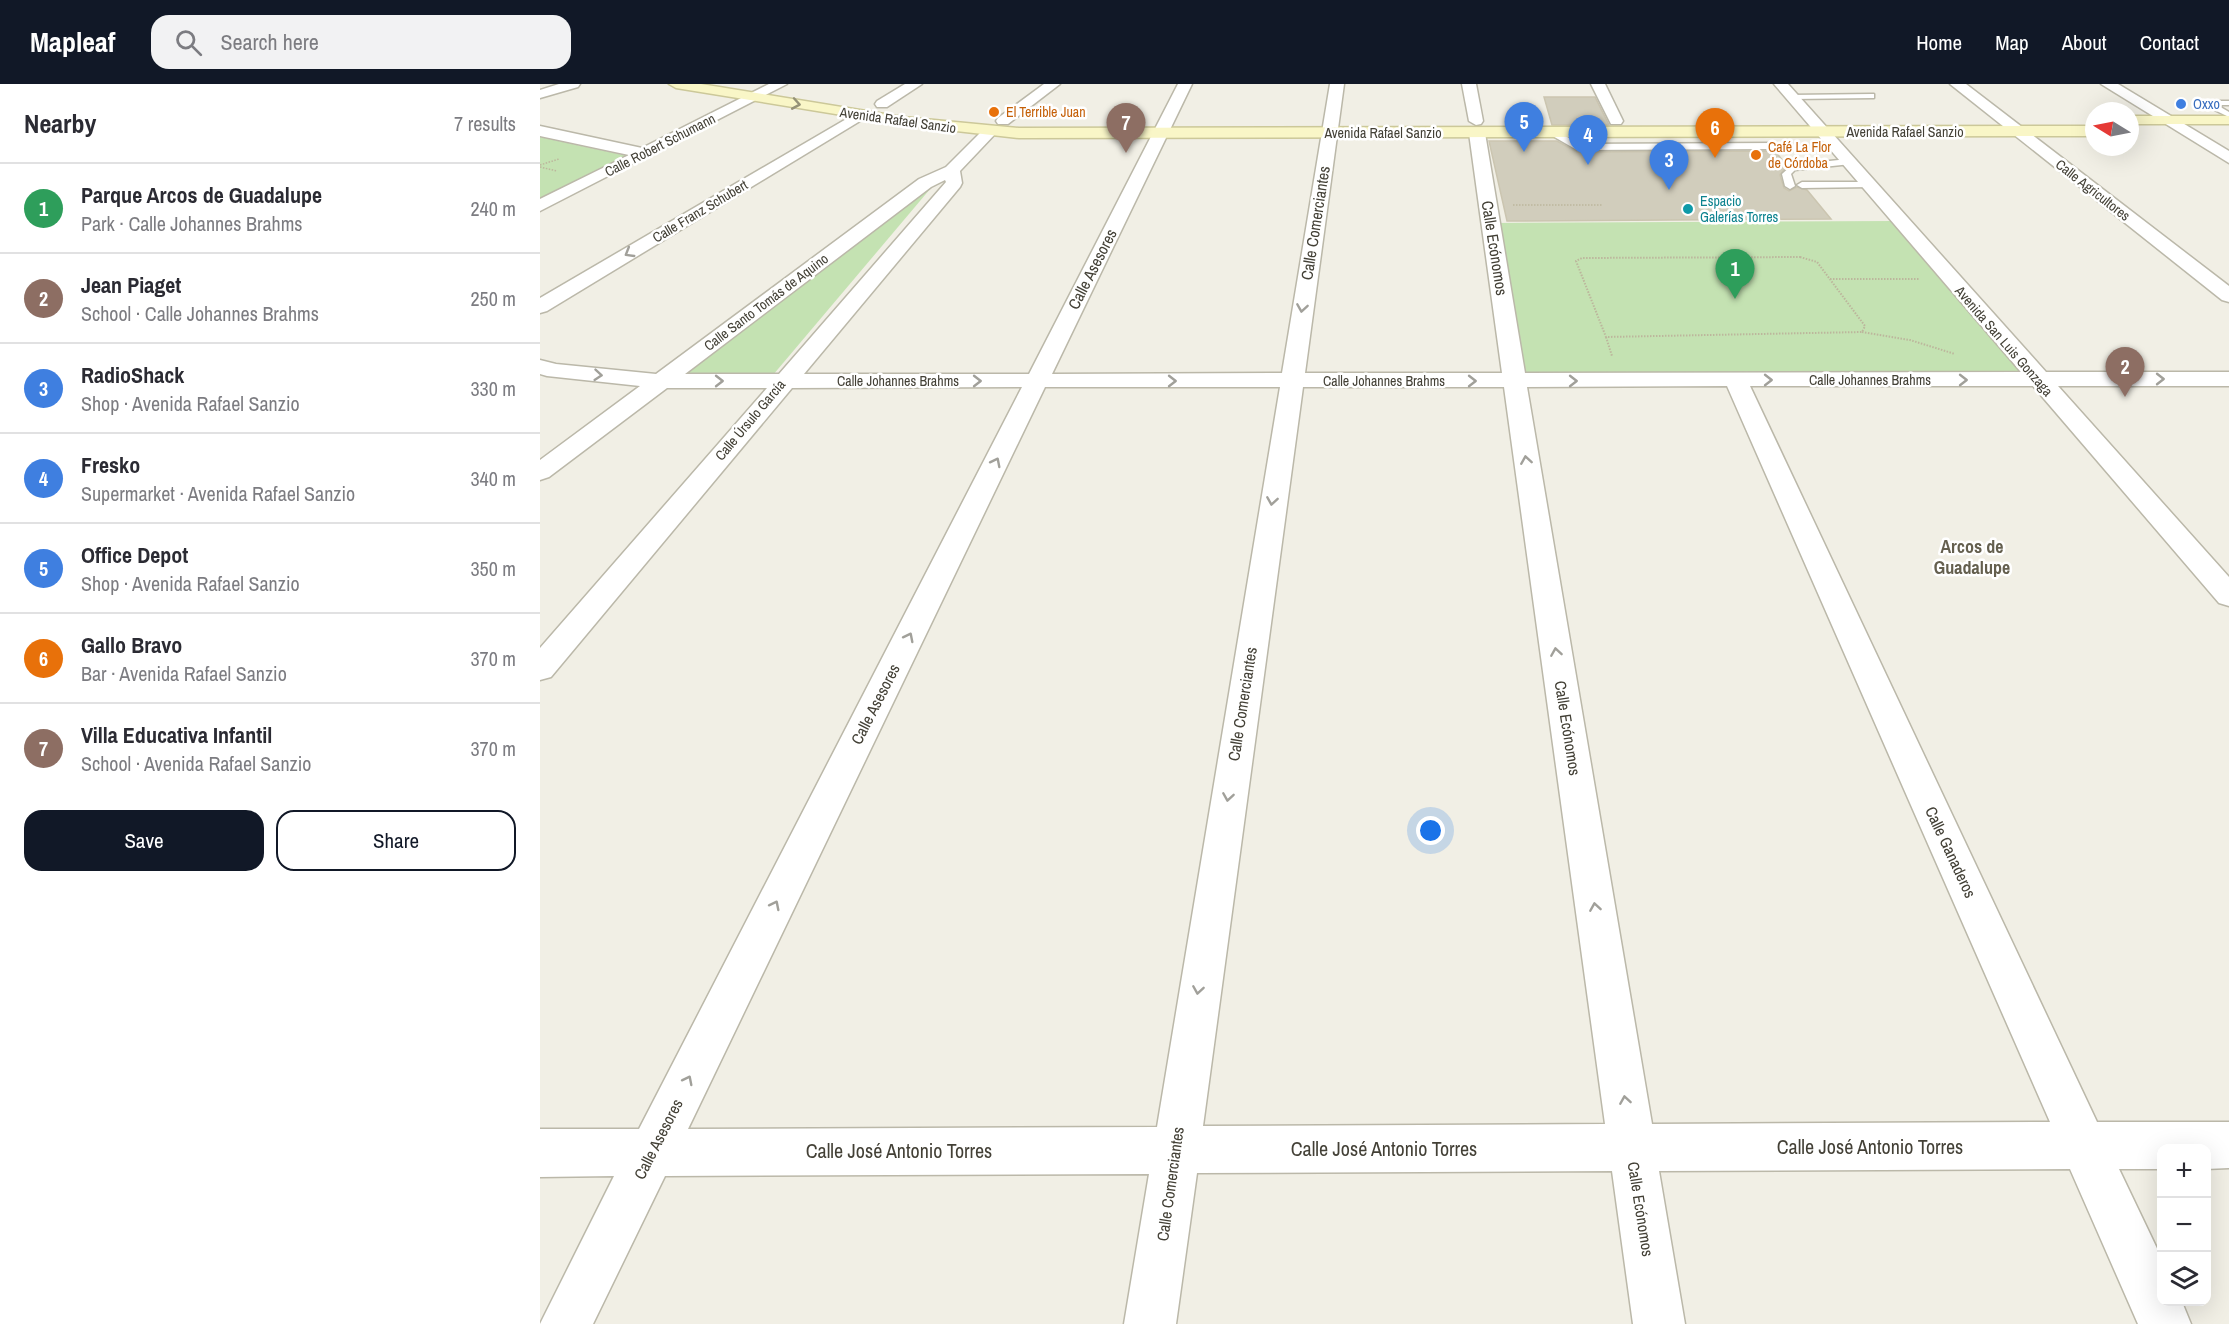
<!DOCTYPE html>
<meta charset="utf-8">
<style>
body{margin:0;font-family:"Archivo Narrow",sans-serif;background:#f2f2f3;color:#2b2b33}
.controls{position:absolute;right:18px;bottom:18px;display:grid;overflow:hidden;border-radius:12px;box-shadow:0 6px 24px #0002}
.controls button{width:54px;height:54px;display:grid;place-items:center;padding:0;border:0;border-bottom:2px solid #e1e1e2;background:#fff;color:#2b2b33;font:30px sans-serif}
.compass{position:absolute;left:1545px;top:18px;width:54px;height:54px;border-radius:50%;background:#fff;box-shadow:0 6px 24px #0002;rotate:280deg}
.you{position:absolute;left:891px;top:747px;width:21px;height:21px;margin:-15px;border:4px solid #fff;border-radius:50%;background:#1a73e8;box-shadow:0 0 0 9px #1a73e833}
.badge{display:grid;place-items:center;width:39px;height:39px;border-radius:50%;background:#111827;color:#fff;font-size:20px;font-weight:700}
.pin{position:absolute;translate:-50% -50px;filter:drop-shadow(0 2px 3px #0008)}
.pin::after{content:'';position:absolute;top:32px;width:21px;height:18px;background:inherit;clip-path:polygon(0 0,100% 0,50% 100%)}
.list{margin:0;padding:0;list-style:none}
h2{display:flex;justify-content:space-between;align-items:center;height:78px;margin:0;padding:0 24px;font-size:26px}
h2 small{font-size:20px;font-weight:400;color:#7c7c81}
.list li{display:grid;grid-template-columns:39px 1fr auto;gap:18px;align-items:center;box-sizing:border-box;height:90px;padding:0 24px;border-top:2px solid #e1e1e2}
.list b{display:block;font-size:22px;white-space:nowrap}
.list p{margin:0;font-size:20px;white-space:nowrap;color:#7c7c81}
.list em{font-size:20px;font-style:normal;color:#7c7c81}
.actions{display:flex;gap:12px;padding:18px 24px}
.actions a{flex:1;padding:14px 0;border:2px solid #111827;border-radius:18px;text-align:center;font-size:21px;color:#111827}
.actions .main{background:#111827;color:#fff}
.icon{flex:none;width:33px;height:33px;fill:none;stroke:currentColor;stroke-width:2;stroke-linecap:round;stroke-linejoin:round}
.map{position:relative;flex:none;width:1689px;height:1240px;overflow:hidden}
header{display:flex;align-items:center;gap:36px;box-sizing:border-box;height:84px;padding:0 30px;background:#111827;color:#fff}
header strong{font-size:28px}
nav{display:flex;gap:33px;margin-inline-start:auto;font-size:21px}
.search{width:420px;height:54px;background:#f2f2f3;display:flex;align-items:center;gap:15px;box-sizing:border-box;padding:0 21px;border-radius:18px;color:#7c7c81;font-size:22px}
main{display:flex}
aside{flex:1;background:#fff}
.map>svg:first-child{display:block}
</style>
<header>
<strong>Mapleaf</strong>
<div class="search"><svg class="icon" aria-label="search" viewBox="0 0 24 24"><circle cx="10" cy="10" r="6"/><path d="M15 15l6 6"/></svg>Search here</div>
<nav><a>Home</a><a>Map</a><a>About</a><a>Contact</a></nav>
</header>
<main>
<aside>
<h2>Nearby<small>7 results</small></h2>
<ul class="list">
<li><span class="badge" style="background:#2e9e5b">1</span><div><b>Parque Arcos de Guadalupe</b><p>Park · Calle Johannes Brahms</p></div><em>240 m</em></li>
<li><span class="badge" style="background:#8d6e63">2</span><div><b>Jean Piaget</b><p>School · Calle Johannes Brahms</p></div><em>250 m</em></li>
<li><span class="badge" style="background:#3f7fe0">3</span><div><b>RadioShack</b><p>Shop · Avenida Rafael Sanzio</p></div><em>330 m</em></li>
<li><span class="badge" style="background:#3f7fe0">4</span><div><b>Fresko</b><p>Supermarket · Avenida Rafael Sanzio</p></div><em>340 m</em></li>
<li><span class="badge" style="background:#3f7fe0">5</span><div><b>Office Depot</b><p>Shop · Avenida Rafael Sanzio</p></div><em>350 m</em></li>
<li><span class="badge" style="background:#e8710a">6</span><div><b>Gallo Bravo</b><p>Bar · Avenida Rafael Sanzio</p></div><em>370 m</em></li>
<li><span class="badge" style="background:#8d6e63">7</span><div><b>Villa Educativa Infantil</b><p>School · Avenida Rafael Sanzio</p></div><em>370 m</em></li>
</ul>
<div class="actions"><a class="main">Save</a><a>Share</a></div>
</aside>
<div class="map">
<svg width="1689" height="1240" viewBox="0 0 1689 1240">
<rect width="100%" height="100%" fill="#f1efe5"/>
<g fill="#c4e2b2">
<path d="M 0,53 L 88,72 L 0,116 Z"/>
<path d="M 396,98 L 233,291 L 139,292 Z"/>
<path d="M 1355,137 L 1486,290 L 979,293 L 957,139 Z"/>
</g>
<g fill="#d1cdbc" stroke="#cbc5b0" stroke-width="1.5">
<path d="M 1004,13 L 1055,13 L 1069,41 L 1012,41 Z"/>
<path d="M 949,57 L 1017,57 L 1037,68 L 1235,67 L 1247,82 L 1240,91 L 1244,104 L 1249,107 L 1257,103 L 1267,106 L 1291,135 L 967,137 Z"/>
</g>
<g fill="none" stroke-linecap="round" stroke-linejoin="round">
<g stroke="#bbb8a9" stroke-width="3">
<g id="service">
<path d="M 1331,10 L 1334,10 L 1334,14 L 1252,15 L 1248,13 L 1252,11 Z"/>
<path d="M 1667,17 L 1689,17 L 1689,21 L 1677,21 L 1689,28 L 1689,33 L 1664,21 L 1663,19 Z"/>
<path d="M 1011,47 L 1017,47 L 1039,60 L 1235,59 L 1239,62 L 1235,65 L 1037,66 L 1011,51 Z"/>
<path d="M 1308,75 L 1312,78 L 1311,80 L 1255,86 L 1251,90 L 1255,102 L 1250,105 L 1245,102 L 1242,90 L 1252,81 Z"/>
<path d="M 1329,98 L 1332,99 L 1332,103 L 1262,104 L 1257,101 L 1262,98 Z"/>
</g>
</g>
<g stroke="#bbb8a9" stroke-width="3">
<g id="minor">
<path d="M 19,0 L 40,0 L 38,3 L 0,14 L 0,6 Z"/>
<path d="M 229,0 L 247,0 L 0,127 L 0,115 L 89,71 L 0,52 L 0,42 L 102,64 Z"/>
<path d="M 365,0 L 382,0 L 347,23 L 337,23 L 335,20 L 337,17 Z"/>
<path d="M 504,0 L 520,0 L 468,40 L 458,40 L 456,37 L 458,34 Z"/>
<path d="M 638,0 L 652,0 L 512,290 L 742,289 L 790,0 L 804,0 L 765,289 L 962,289 L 929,49 L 937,44 L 945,49 L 985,289 L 1481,288 L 1234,0 L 1248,0 L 1506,288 L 1689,288 L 1689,302 L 1518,302 L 1689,493 L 1689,522 L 1679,519 L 1493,302 L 1210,302 L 1557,1038 L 1689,1038 L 1689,1084 L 1666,1085 L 1666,1064 L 1622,1064 L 1622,1085 L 1579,1085 L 1622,1175 L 1622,1218 L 1642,1218 L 1651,1240 L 1598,1240 L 1530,1085 L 1119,1087 L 1145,1240 L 1093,1240 L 1072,1087 L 657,1089 L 636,1240 L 584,1240 L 609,1090 L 125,1092 L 53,1240 L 0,1240 L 74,1092 L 0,1093 L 0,1045 L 99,1045 L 482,303 L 252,304 L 11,593 L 0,596 L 0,564 L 227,304 L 127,304 L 9,393 L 0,396 L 0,376 L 100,302 L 7,292 L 0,290 L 0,276 L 16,280 L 116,290 L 379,95 L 406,83 L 444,45 L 449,43 L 457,48 L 420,87 L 422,99 L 420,103 L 264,290 L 489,290 ZM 405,96 L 406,98 L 239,290 L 145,290 L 391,103 ZM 1187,302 L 1510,1038 L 1112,1040 L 987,303 ZM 505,303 L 740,303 L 617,1043 L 148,1045 ZM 763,303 L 964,303 L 1065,1040 L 663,1042 Z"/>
<path d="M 922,0 L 936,0 L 943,37 L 941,40 L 936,41 L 929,37 Z"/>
<path d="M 1051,0 L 1065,0 L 1083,37 L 1081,40 L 1071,40 Z"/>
<path d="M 1410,0 L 1426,0 L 1689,202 L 1689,218 L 1682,216 Z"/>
<path d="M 1561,0 L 1578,0 L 1689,67 L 1689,79 Z"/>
<path d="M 320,27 L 325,28 L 327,31 L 325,34 L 7,227 L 0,229 L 0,214 Z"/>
</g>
</g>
<g stroke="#ccc899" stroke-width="3">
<g id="secondary">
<path d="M 129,0 L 161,0 L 363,33 L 479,44 L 1554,42 L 1554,52 L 479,54 L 363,41 L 136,4 Z"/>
<rect x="1590" y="32" width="99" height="8"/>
</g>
</g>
<g stroke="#bcb69c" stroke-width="1.5" stroke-dasharray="1.5 1.5" stroke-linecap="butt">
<path d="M 0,81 L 19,75"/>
<path d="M 0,83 L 17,87"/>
<path d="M 973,121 L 1062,121"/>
</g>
<g stroke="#bcb69c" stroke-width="2" stroke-dasharray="1.5 1.5" stroke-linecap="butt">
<path d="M 1260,173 L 1277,178 L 1325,242 L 1322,248 L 1066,253 L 1036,177 L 1042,174 Z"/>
<path d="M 1290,195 L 1379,195"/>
<path d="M 1322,248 L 1370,256 L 1415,270"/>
<path d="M 1066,253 L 1072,272"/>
</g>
<use href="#service" fill="#fff" fill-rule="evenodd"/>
<use href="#minor" fill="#fff" fill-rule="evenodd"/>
<use href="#secondary" fill="#f9f6c7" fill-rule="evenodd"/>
</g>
<defs><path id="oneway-chevron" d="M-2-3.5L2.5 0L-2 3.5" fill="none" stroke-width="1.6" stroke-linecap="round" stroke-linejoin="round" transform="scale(1.5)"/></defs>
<use stroke="#959277" href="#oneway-chevron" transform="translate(256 20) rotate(10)"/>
<g stroke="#a1a09a">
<use href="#oneway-chevron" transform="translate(89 169) rotate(149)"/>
<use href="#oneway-chevron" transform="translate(762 224) rotate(99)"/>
<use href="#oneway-chevron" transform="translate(58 291) rotate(5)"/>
<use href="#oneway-chevron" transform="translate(1620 295)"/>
<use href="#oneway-chevron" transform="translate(1228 296)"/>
<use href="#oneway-chevron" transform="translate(1423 296)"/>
<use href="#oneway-chevron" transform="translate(179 297)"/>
<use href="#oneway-chevron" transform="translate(437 297)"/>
<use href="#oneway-chevron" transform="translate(632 297)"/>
<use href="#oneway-chevron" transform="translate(932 297)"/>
<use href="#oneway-chevron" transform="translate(1033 297)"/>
<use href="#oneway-chevron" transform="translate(986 376) rotate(-99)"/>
<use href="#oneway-chevron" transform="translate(456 378) rotate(-63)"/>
<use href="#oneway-chevron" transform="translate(732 417) rotate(99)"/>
<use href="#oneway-chevron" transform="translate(369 553) rotate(-63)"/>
<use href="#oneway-chevron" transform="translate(1016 568) rotate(-99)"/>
<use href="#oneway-chevron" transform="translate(688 713) rotate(99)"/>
<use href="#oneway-chevron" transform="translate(235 821) rotate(-63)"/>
<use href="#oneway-chevron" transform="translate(1055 823) rotate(-99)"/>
<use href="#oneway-chevron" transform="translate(658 906) rotate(99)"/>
<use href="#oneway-chevron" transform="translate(148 996) rotate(-63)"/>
<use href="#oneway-chevron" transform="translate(1085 1016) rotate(-99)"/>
</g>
<circle fill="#3f7fe0" stroke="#fff" stroke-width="2" cx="1641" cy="20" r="6"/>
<g fill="#e8710a" stroke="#fff" stroke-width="2">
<circle cx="454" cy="28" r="6"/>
<circle cx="1216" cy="71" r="6"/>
</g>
<circle fill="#0f9aa8" stroke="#fff" stroke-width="2" cx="1148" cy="125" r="6"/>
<g text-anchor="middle" stroke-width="5" stroke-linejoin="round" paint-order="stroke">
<g font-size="14" fill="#366cbe" stroke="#fff" text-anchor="start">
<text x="1653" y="25">Oxxo</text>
</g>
<g font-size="14" fill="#c56008" stroke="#fff" text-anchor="start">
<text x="466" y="33">El Terrible Juan</text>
<text x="1228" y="68">Café La Flor<tspan x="1228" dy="16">de Córdoba</tspan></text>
</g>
<g font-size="14" fill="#434036" stroke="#fff">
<text transform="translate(358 36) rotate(8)" y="5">Avenida Rafael Sanzio</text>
<text x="1365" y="53">Avenida Rafael Sanzio</text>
<text x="843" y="54">Avenida Rafael Sanzio</text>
<text transform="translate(120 61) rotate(-27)" y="5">Calle Robert Schumann</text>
<text transform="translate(1553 106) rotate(38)" y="5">Calle Agricultores</text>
<text transform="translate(160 127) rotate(-31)" y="5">Calle Franz Schubert</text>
<text transform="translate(226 218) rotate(-37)" y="5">Calle Santo Tomás de Aquino</text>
<text transform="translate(1464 257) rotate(49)" y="5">Avenida San Luis Gonzaga</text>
<text x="1330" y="301">Calle Johannes Brahms</text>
<text x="358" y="302">Calle Johannes Brahms</text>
<text x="844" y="302">Calle Johannes Brahms</text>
<text transform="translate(210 336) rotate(-50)" y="5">Calle Úrsulo García</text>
</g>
<g font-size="14" fill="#0d838f" stroke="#fff" text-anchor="start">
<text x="1160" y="122">Espacio<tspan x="1160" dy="16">Galerías Torres</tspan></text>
</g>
<g font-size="16" fill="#434036" stroke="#fff">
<text transform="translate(775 139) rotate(-81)" y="6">Calle Comerciantes</text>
<text transform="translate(955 164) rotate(81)" y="6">Calle Ecónomos</text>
<text transform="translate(552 185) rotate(-63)" y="6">Calle Asesores</text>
<text transform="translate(335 620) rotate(-63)" y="6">Calle Asesores</text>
<text transform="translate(702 620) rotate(-81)" y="6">Calle Comerciantes</text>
<text transform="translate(1028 644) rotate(81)" y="6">Calle Ecónomos</text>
<text transform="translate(1411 768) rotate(65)" y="6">Calle Ganaderos</text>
<text transform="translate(118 1055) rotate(-63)" y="6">Calle Asesores</text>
<text transform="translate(630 1100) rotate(-82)" y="6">Calle Comerciantes</text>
<text transform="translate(1101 1125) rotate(81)" y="6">Calle Ecónomos</text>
</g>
<g font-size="18" font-weight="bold" fill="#645f4e" stroke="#fff">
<text x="1432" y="469">Arcos de<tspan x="1432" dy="21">Guadalupe</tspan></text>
</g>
<g font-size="20" fill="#434036" stroke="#fff">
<text x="1330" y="1070">Calle José Antonio Torres</text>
<text x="844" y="1072">Calle José Antonio Torres</text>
<text x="359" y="1074">Calle José Antonio Torres</text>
</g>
</g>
</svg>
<div class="controls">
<button>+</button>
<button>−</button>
<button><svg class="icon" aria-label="layers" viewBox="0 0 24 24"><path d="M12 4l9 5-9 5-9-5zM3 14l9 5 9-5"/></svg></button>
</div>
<svg class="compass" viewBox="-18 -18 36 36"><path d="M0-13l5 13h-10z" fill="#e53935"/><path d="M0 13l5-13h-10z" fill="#7c7c81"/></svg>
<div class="you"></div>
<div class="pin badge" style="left:1195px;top:215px;background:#2e9e5b">1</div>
<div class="pin badge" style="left:1585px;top:313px;background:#8d6e63">2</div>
<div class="pin badge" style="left:1129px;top:106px;background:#3f7fe0">3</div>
<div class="pin badge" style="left:1048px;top:81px;background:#3f7fe0">4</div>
<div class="pin badge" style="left:984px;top:68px;background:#3f7fe0">5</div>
<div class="pin badge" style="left:1175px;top:74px;background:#e8710a">6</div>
<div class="pin badge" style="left:586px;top:69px;background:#8d6e63">7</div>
</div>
</main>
